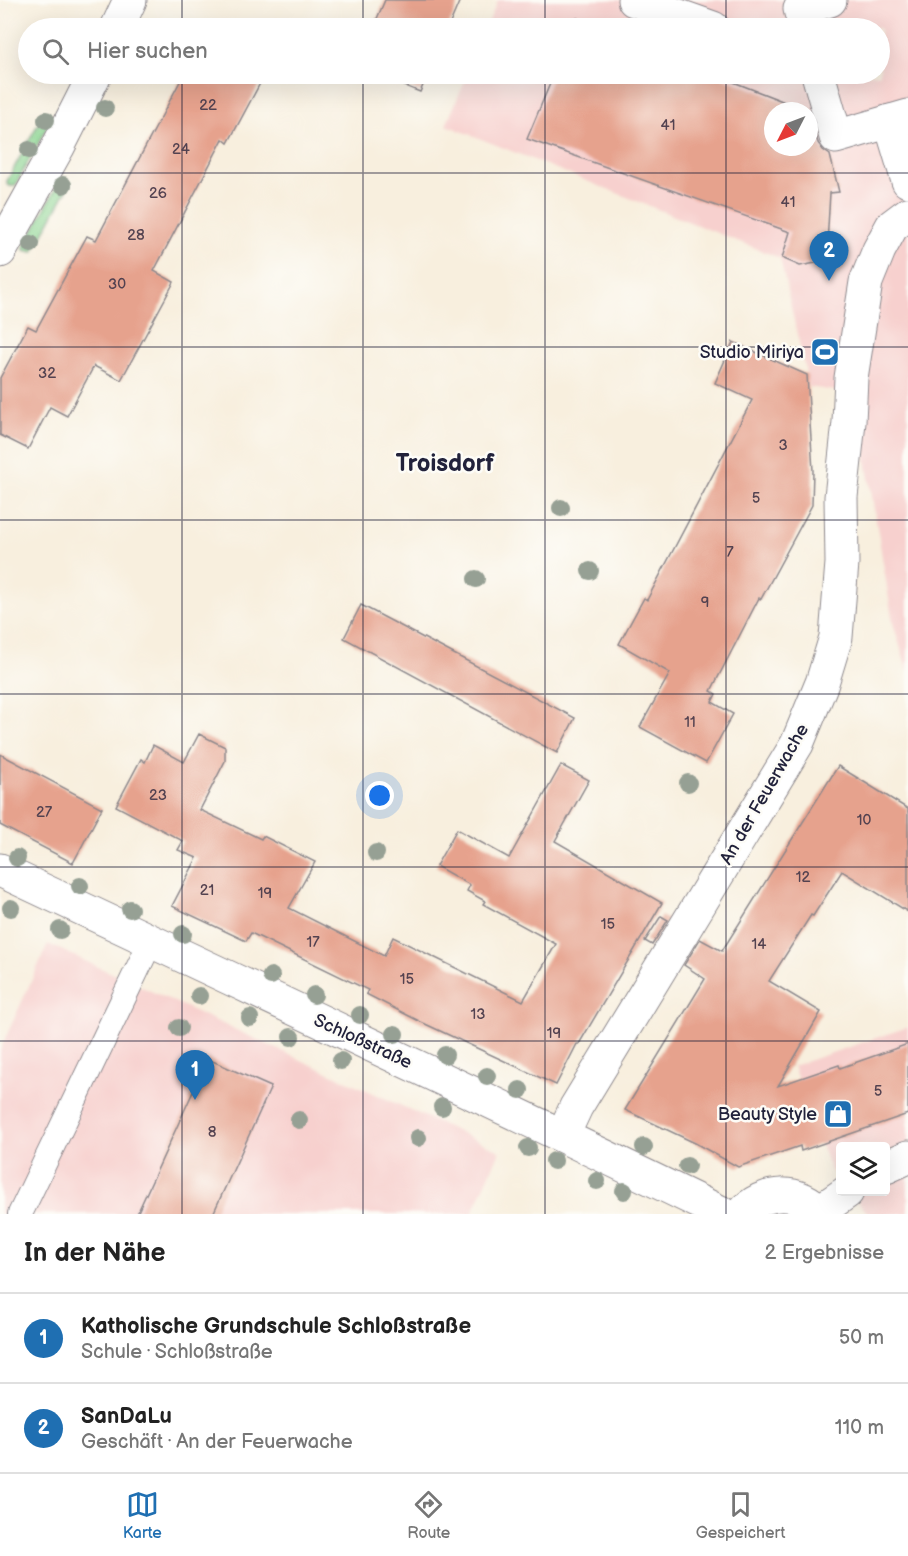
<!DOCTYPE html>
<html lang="de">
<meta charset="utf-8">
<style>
body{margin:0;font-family:"Balsamiq Sans",sans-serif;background:#f6f6f6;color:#222}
.controls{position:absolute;right:18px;bottom:18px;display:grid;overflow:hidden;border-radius:6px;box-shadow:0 6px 24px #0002}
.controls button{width:54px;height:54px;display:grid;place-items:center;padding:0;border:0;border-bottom:2px solid #e0e0e0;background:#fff;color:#222;font:30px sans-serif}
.compass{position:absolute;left:764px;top:102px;width:54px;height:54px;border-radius:50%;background:#fff;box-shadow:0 6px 24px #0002;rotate:228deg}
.you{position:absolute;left:380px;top:796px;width:21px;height:21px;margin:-15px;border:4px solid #fff;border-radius:50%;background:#1a73e8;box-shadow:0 0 0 9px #1a73e833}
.badge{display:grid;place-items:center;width:39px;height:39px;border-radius:50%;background:#1f6fb2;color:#fff;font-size:20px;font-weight:700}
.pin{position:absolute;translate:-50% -50px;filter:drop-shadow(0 2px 3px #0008)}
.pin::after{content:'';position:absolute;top:32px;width:21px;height:18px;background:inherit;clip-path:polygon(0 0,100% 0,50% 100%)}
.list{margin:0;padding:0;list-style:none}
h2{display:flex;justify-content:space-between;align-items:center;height:78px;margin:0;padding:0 24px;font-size:26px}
h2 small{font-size:20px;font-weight:400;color:#767676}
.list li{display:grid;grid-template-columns:39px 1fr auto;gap:18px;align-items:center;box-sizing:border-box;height:90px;padding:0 24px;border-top:2px solid #e0e0e0}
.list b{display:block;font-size:22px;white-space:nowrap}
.list p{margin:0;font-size:20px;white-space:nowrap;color:#767676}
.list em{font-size:20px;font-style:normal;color:#767676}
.icon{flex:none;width:33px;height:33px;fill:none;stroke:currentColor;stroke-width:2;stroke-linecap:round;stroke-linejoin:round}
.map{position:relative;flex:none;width:908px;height:1214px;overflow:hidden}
.search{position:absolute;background:#fff;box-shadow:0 6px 24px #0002;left:18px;right:18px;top:18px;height:66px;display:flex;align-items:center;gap:15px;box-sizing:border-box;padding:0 21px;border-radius:33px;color:#767676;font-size:22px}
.sheet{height:258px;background:#fff}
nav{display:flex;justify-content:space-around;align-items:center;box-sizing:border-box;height:84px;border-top:2px solid #e0e0e0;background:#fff;font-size:16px;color:#767676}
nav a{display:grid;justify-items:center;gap:3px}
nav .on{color:#1f6fb2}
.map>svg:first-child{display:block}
</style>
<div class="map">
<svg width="908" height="1214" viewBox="0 0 908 1214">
<rect width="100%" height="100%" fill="#fdfcf7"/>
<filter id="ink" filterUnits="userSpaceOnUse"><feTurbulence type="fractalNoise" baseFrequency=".0167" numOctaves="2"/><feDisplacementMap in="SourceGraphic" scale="12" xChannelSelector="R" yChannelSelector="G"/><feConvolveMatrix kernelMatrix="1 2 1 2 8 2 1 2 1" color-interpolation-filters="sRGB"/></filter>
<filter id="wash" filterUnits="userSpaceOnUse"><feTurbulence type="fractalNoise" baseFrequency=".008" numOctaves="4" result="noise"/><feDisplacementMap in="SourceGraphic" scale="24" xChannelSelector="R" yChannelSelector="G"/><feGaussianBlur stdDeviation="1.35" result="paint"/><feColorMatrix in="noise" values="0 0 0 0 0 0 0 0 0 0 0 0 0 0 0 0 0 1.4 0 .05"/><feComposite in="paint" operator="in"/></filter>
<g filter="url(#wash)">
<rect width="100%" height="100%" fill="#f8efde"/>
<g fill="#f7d0ce" fill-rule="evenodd">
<path d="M 498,0 L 908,0 L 908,672 L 893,623 L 855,394 L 809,387 L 780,258 L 446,125 L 468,74 L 880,74 L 880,28 L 486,28 ZM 773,111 L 809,111 L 809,147 L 773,147 Z"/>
<path d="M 48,944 L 500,1151 L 472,1214 L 0,1214 L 0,1050 Z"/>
<path d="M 908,1027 L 908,1214 L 869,1214 L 849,1192 L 886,1192 L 886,1146 L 840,1146 L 840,1181 L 830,1169 L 793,1066 Z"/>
</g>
<g fill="#89d38f" stroke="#567a65" stroke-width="1.5">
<path d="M 49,112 L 52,118 L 15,186 L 10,186 L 7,184 L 7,181 L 44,113 Z"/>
<path d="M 61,179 L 67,179 L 70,184 L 33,252 L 24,250 L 24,247 Z"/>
</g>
<g id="blocks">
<g fill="#e6a28d">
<path d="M 385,0 L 460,0 L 448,28 L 373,28 Z"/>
<path d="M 577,18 L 602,28 L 573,28 Z"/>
<path d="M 184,74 L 265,74 L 228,143 L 223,139 L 154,271 L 174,282 L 121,380 L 94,366 L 67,416 L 50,407 L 28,449 L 0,435 L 0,378 L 28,326 L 36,330 L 87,236 L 96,240 Z"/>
<path d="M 375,74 L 428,74 L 420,92 Z"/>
<path d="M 554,74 L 713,74 L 808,111 L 773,111 L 773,147 L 809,147 L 809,112 L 818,143 L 823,150 L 830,155 L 839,192 L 830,193 L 826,261 L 800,266 L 782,258 L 790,232 L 527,139 Z"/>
<path d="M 733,342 L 807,375 L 813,471 L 812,505 L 761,599 L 759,598 L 711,691 L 716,694 L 712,702 L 733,714 L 706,763 L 640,727 L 670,673 L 619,644 L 644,598 L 647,600 L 752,400 L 715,383 Z"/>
<path d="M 361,605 L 575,718 L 557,753 L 344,638 Z"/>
<path d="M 199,734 L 225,747 L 225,761 L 200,810 L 261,839 L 263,836 L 315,862 L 289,908 L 384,956 L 393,937 L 523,1001 L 556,944 L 483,904 L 485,901 L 467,891 L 470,885 L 436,866 L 457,829 L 509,858 L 561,765 L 589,780 L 555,841 L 662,903 L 579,1044 L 577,1044 L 556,1085 L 421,1022 L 366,994 L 368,990 L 251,933 L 246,941 L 172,906 L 197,858 L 178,850 L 183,841 L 116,806 L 141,759 L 145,762 L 153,745 L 184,762 Z"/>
<path d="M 0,754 L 102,808 L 73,863 L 0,825 Z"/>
<path d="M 838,766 L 908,809 L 908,912 L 842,871 L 813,916 L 811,915 L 769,981 L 821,1012 L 778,1086 L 839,1065 L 840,1068 L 908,1044 L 908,1114 L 801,1151 L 800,1146 L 738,1167 L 695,1143 L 625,1110 L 705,979 L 684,965 L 700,939 L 722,951 Z"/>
<path d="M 661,916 L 668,920 L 652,945 L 645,941 Z"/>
<path d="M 208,1059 L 271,1087 L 213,1214 L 137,1214 Z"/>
</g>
</g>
</g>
<g filter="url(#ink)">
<use href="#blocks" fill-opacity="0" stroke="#8d888c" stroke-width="1.5"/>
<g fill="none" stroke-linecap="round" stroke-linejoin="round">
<g stroke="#8d888c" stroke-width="26">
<path id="lane" d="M 20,1214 L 151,941"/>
</g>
<g stroke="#8d888c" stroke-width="35">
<g id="street">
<path d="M 634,0 L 713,28"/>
<path d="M 117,28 L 130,0"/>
<path d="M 805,28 L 800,9 L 830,0"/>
<path d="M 818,74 L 836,137 L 908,116"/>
<path d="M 890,121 L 908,181"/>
<path d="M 0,251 L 58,147 L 95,74"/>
<path d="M 0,870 C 242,984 484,1097 724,1214"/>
<path d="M 563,1135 L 576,1107 L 797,744 L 822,683 L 836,637 L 842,563 L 841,497 L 849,422 L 851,378 L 866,282 L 879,250 L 892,226 L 908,214"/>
<path d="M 886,1167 L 908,1157"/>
<path d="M 820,1211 L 847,1192"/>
<path d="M 742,1214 C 763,1189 800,1188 822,1214"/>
</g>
</g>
<use href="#lane" stroke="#fff" stroke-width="24"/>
<use href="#street" stroke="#fff" stroke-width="33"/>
</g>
<g fill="#96a094">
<circle cx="105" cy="108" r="9"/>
<circle cx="46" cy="120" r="9"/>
<circle cx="29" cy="150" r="9"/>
<circle cx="63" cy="185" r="9"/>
<circle cx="31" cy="244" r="9"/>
<circle cx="561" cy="508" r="9"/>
<circle cx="590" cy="571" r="9"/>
<circle cx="476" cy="579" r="9"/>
<circle cx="688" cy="783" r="9"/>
<circle cx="376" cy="853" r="9"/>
<circle cx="17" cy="858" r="9"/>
<circle cx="80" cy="886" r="9"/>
<circle cx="11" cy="908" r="9"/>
<circle cx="130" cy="909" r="9"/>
<circle cx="60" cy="930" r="9"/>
<circle cx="183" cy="934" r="9"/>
<circle cx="271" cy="976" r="9"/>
<circle cx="314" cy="995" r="9"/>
<circle cx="199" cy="996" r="9"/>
<circle cx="360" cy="1015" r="9"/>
<circle cx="250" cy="1018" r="9"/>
<circle cx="179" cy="1028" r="9"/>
<circle cx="395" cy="1034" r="9"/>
<circle cx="291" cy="1037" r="9"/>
<circle cx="445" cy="1055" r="9"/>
<circle cx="341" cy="1061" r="9"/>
<circle cx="487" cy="1076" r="9"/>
<circle cx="520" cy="1090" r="9"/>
<circle cx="442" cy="1107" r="9"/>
<circle cx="299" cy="1120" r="9"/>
<circle cx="418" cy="1138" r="9"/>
<circle cx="644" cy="1147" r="9"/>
<circle cx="528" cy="1148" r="9"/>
<circle cx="554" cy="1161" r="9"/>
<circle cx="687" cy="1166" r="9"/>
<circle cx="597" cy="1181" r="9"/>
<circle cx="624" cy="1191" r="9"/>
</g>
</g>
<path fill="none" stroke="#22223b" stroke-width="1.5" stroke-opacity="0.55" d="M 182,0 L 182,28M 363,0 L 363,28M 545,0 L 545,28M 726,0 L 726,28M 182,74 L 182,1214M 363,74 L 363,1214M 545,74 L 545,1214M 726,74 L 726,1214M 0,173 L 908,173M 0,347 L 908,347M 0,520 L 908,520M 0,694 L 908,694M 0,867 L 908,867M 0,1041 L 908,1041"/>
<defs>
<g id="stadium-square" transform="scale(1.5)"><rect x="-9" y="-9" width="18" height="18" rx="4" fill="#1f6fb2" stroke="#fdfcf7"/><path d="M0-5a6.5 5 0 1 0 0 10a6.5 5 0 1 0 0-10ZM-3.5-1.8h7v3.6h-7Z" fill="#fff"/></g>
<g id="shop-square" transform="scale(1.5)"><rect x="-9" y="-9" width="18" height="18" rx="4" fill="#1f6fb2" stroke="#fdfcf7"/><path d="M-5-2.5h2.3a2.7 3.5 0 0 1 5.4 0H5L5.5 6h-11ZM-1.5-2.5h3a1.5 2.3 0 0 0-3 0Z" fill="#fff"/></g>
</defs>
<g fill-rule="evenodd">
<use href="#stadium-square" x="825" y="352"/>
<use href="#shop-square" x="838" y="1114"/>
</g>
<g text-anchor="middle" stroke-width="5" stroke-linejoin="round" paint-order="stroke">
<g font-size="15" fill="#534250">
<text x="208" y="110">22</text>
<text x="668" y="130">41</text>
<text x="181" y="154">24</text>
<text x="158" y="198">26</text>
<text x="788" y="207">41</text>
<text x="136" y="240">28</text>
<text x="117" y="289">30</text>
<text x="47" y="378">32</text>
<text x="783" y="450">3</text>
<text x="756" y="503">5</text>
<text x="730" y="557">7</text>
<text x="705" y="607">9</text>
<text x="690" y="727">11</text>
<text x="158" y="800">23</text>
<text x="44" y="817">27</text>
<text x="864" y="825">10</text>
<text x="803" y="882">12</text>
<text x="207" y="895">21</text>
<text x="265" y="898">19</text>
<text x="608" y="929">15</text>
<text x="313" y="947">17</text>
<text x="759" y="949">14</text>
<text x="407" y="984">15</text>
<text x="478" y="1019">13</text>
<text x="554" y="1038">19</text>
<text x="878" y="1096">5</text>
<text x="212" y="1137">8</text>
</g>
<g font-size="18" fill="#22223b" stroke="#fdfcf7" text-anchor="end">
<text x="804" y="358">Studio Miriya</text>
<text x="817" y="1120">Beauty Style</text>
</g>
<g font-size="18" fill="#22223b" stroke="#fdfcf7">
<text transform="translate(764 794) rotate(-60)" y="6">An der Feuerwache</text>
<text transform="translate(363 1041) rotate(25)" y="6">Schloßstraße</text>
</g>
<g font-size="24" font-weight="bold" fill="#22223b" stroke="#fdfcf7">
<text x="445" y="471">Troisdorf</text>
</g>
</g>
</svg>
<div class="controls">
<button><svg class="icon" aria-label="layers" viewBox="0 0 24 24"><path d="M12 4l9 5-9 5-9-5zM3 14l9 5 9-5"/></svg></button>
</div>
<svg class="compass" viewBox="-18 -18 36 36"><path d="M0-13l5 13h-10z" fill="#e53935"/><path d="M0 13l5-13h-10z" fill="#767676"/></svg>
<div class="you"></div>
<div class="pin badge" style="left:195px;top:1100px">1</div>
<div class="pin badge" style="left:829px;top:281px">2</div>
<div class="search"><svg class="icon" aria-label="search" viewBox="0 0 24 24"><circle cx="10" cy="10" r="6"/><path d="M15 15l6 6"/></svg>Hier suchen</div>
</div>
<section class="sheet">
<h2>In der Nähe<small>2 Ergebnisse</small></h2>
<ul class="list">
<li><span class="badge">1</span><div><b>Katholische Grundschule Schloßstraße</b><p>Schule · Schloßstraße</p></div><em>50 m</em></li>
<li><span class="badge">2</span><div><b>SanDaLu</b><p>Geschäft · An der Feuerwache</p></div><em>110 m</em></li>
</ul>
</section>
<nav>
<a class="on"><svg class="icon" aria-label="map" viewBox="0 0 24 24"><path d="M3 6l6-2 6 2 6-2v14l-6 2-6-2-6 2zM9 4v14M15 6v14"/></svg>Karte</a>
<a><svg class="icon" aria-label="directions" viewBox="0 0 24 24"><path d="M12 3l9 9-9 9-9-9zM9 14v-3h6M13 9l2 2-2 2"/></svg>Route</a>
<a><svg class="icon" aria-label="saved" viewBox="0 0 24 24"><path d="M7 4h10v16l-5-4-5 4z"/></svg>Gespeichert</a>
</nav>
